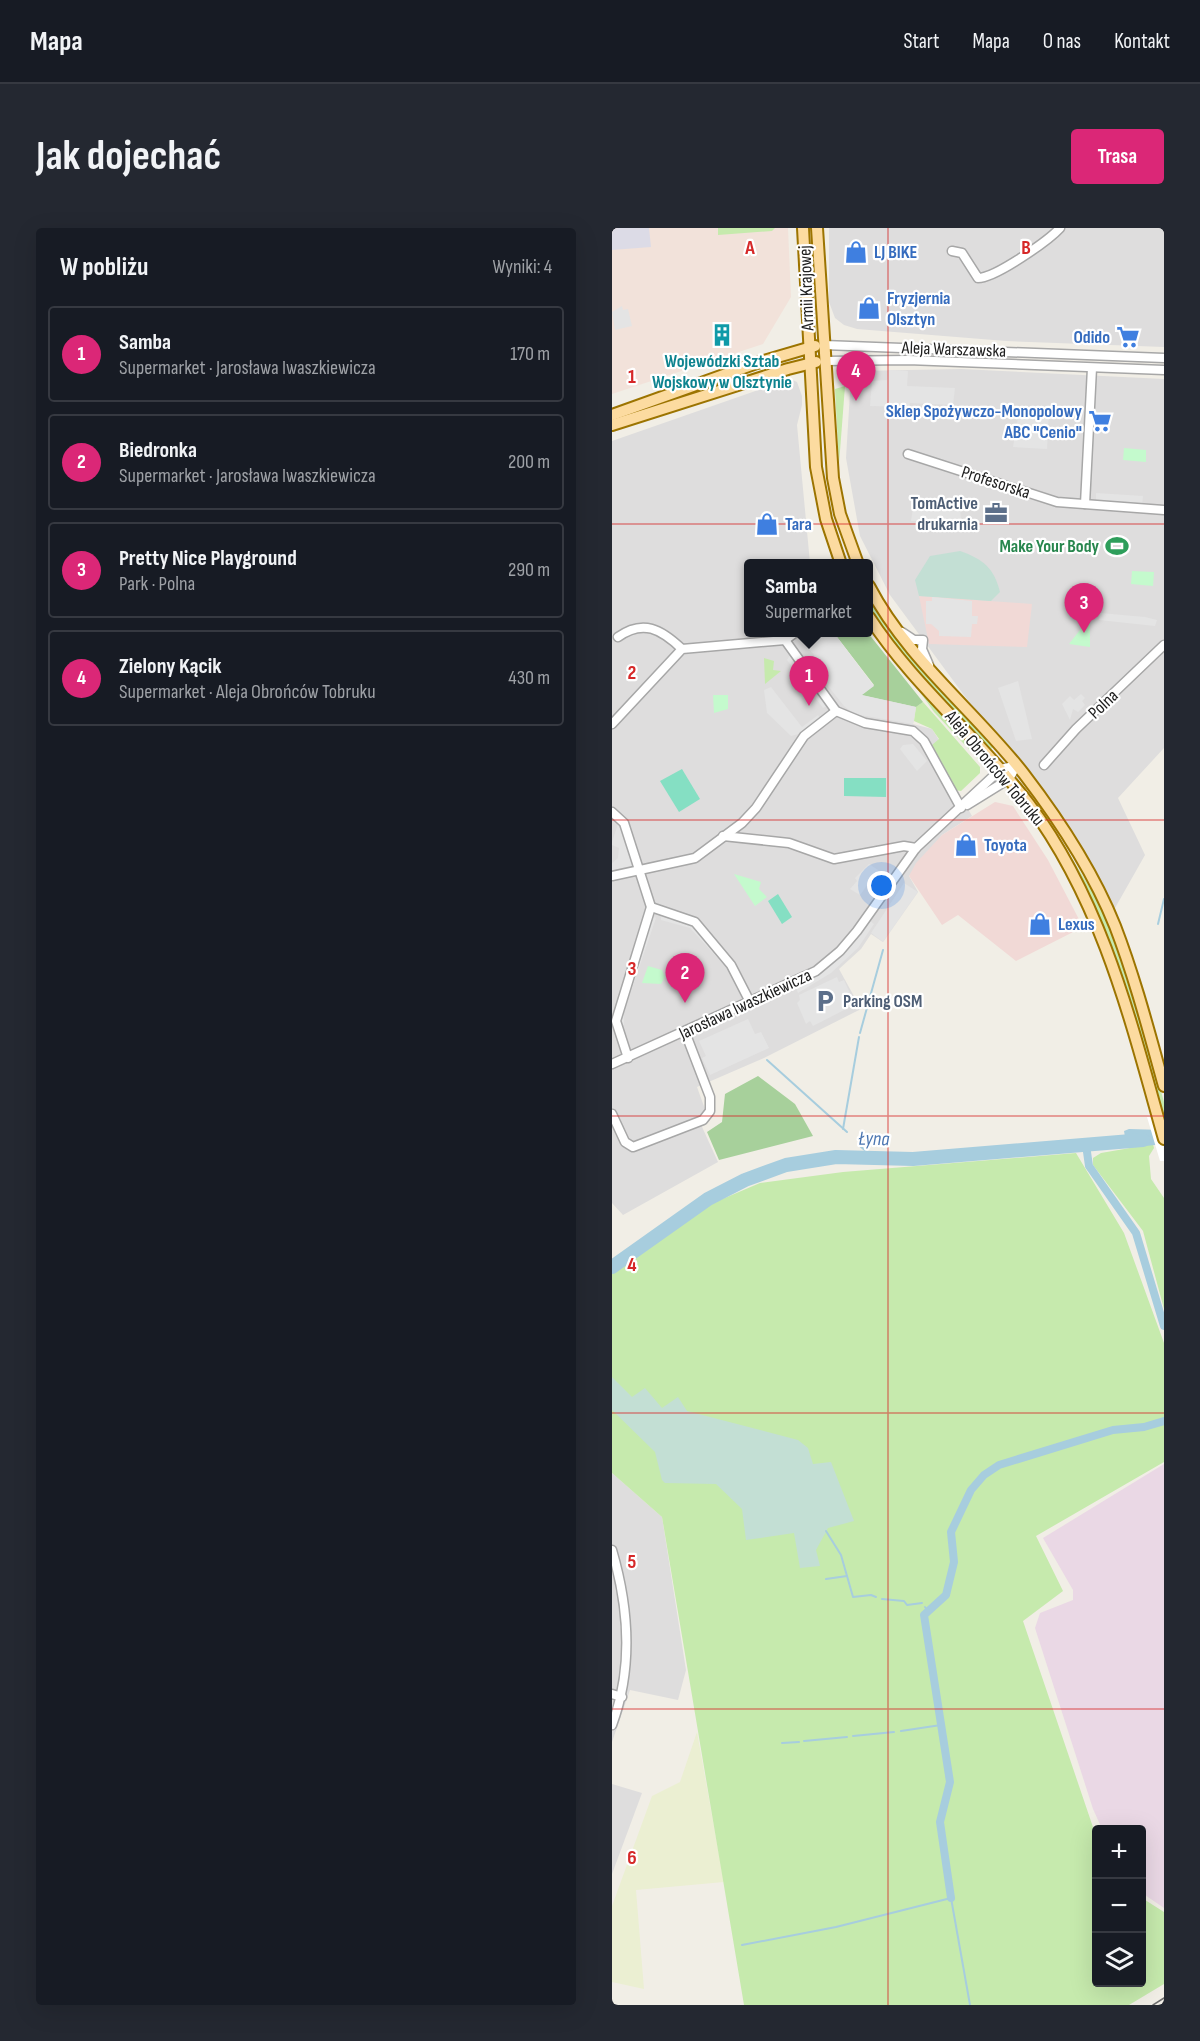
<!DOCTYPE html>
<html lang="pl">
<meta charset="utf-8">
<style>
body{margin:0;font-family:"Sofia Sans Condensed",sans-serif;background:#242831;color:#f1f3f6}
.controls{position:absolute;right:18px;bottom:18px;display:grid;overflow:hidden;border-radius:6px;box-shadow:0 6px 24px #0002}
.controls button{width:54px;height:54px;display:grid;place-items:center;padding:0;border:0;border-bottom:2px solid #363941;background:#171b24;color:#f1f3f6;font:30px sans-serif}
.you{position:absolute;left:270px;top:658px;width:21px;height:21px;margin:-15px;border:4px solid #fff;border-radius:50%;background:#1a73e8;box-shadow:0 0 0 9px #1a73e833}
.badge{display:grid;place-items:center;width:39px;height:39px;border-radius:50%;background:#db2777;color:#fff;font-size:20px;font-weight:700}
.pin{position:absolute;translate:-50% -50px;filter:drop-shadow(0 2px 3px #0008)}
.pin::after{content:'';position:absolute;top:32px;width:21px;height:18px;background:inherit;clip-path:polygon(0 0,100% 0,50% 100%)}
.popup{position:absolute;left:132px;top:331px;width:129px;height:78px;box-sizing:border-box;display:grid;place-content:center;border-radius:6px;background:#171b24;filter:drop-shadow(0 2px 4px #0005);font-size:20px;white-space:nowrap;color:#9ea1a6}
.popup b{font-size:22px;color:#f1f3f6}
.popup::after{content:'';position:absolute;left:50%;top:100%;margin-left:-12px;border:12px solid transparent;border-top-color:#171b24}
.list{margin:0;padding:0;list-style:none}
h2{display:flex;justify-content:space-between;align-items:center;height:78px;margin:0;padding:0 24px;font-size:26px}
h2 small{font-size:20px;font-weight:400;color:#9ea1a6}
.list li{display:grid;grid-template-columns:39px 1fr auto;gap:18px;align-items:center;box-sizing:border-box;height:96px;margin:0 12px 12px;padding:0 12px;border:2px solid #363941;border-radius:6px}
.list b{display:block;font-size:22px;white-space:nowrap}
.list p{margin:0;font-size:20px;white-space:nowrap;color:#9ea1a6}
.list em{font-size:20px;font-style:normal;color:#9ea1a6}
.icon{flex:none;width:33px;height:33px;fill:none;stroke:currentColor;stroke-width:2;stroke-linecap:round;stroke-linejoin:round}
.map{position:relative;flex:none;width:552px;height:1777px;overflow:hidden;border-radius:6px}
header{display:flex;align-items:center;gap:36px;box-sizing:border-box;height:84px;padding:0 30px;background:#171b24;border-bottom:2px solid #363941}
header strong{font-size:28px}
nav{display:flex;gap:33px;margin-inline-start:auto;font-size:21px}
.intro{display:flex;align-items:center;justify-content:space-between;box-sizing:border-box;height:144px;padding:0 36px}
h1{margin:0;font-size:42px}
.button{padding:15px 27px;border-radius:6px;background:#db2777;color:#fff;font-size:21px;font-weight:700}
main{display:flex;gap:36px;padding:0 36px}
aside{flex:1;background:#171b24;border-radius:6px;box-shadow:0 6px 24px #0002}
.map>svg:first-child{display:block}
</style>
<header>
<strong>Mapa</strong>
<nav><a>Start</a><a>Mapa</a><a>O nas</a><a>Kontakt</a></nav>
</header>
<div class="intro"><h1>Jak dojechać</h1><a class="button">Trasa</a></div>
<main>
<aside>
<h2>W pobliżu<small>Wyniki: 4</small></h2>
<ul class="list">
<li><span class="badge">1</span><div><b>Samba</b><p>Supermarket · Jarosława Iwaszkiewicza</p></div><em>170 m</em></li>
<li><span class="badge">2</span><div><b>Biedronka</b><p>Supermarket · Jarosława Iwaszkiewicza</p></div><em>200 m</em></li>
<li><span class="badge">3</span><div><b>Pretty Nice Playground</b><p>Park · Polna</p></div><em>290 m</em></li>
<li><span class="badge">4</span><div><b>Zielony Kącik</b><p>Supermarket · Aleja Obrońców Tobruku</p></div><em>430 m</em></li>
</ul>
</aside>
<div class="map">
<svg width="552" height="1777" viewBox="0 0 552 1777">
<rect width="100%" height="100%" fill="#f1eee6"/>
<g fill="#dedddd">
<path d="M 217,0 L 552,0 L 552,119 L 394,113 L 245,101 L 232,97 L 223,90 L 217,74 Z"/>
<path d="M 349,141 L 552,151 L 552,520 L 506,570 L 533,627 L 503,680 L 462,605 L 426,554 L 363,482 L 278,367 L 248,308 L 234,230 L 239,148 L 245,143 Z"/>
<path d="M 178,151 L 185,154 L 190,168 L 190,177 L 185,197 L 198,335 L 137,336 L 137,404 L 222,405 L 250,467 L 304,479 L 301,496 L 320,501 L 327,512 L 320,518 L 360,588 L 330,607 L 297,648 L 306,664 L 271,714 L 259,706 L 249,721 L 227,741 L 249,781 L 152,830 L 85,859 L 94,884 L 86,890 L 106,934 L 11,987 L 0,975 L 0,213 Z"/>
<path d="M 0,1245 L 50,1289 L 74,1442 L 66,1472 L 18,1462 L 0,1514 Z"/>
<path d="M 0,1556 L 30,1565 L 0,1646 Z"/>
</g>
<g fill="#f1d9d6">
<path d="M 307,368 L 420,376 L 415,419 L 317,416 Z"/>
<path d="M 383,574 L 401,578 L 436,632 L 471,699 L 404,733 L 346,687 L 330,697 L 297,648 L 304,635 L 330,607 Z"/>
</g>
<path fill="#ead8e5" d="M 552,1236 L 552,1680 L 530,1665 L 530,1602 L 490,1601 L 481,1581 L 423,1400 L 428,1385 L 461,1372 L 461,1362 L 431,1310 Z"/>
<path fill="#f2e2da" d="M 0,0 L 176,0 L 179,69 L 151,116 L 0,166 Z"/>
<path fill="#ebefd2" d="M 85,1504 L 112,1654 L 24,1662 L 32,1761 L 0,1754 L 0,1678 L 40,1568 L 68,1554 Z"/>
<g fill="#c6eaad">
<path d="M 106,0 L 163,0 L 160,3 L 106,7 Z"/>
<path d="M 233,158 L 227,236 L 223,161 Z"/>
<path d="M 257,369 L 268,387 L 382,518 L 378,522 C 352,493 257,403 257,369 Z"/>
<path d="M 152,430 L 162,433 L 161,442 L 169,443 L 153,456 Z"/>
<path d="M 300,453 L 371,528 L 366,531 L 322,484 Z"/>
<path d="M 311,474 L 368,539 L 368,545 L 349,563 L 343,562 L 320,517 L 327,511 L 320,501 L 302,493 L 304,479 Z"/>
<path d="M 406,552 L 441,599 L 492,683 L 529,793 L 552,874 L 552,890 L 508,744 L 486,685 L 457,628 Z"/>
<path d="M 541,916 L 542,920 L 537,928 L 539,951 L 552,970 L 552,1081 L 531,1003 L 481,937 L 481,930 L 489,925 Z"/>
<path d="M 464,925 L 512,1005 L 552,1115 L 552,1234 L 424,1308 L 451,1363 L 411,1393 L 484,1608 L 484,1754 L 530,1754 L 530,1670 L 552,1684 L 552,1756 L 517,1777 L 132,1777 L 50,1289 L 0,1245 L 0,1043 L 94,978 L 148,955 L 231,944 Z"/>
</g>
<g fill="#a7d09b">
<path d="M 222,405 L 256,405 L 311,474 L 304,479 L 249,467 L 262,457 Z"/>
<path d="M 146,848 L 183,876 L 201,908 L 107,932 L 95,904 L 110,894 L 113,866 Z"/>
</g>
<g fill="#c3dfd4">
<path d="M 348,323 C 371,331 382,340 388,364 L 379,373 L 307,368 L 303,352 L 318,328 Z"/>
<path d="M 0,1149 L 20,1169 L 33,1160 L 50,1180 L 66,1169 L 75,1183 L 186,1212 L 196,1220 L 201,1236 L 219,1234 L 242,1293 L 216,1300 L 204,1322 L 208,1338 L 188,1340 L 182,1305 L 134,1312 L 130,1281 L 104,1256 L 53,1255 L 50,1252 L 43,1224 L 0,1182 Z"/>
</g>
<g fill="#c4facd">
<path d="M 512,220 L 534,222 L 534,234 L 511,232 Z"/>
<path d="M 520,343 L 542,344 L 541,358 L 519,356 Z"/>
<path d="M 475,393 L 478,394 L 478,419 L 457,416 Z"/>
<path d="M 101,467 L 116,467 L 116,481 L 102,485 Z"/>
<path d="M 122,646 L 149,654 L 147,661 L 155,669 L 143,678 Z"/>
<path d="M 36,738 L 50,742 L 53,749 L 49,756 L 30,755 Z"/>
</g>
<g fill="#85dfc3">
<path d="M 70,541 L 88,571 L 67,584 L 48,553 Z"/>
<path d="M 232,550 L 274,550 L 274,569 L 232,568 Z"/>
<path d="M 166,666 L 180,689 L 170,696 L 156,673 Z"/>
</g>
<g fill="#e4e4e4">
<path d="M 10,78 L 11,82 L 16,81 L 20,98 L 3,102 L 0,84 Z"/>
<path d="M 276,142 L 296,143 L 295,158 L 343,160 L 341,177 L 298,175 L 297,179 L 258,178 L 260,153 L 275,152 Z"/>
<path d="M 437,183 L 435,221 L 401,219 L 407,184 Z"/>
<path d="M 484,265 L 531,268 L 530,278 L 484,273 Z"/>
<path d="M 348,279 L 349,293 L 299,293 L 301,280 Z"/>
<path d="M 320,369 L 360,373 L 360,388 L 366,388 L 365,396 L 360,396 L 359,409 L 327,408 L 327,403 L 319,396 L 314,396 L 314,373 L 320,373 Z"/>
<path d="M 488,385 L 533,389 L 545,392 L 543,398 L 487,392 Z"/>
<path d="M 210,405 L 222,405 L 262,458 L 250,467 L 304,479 L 301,496 L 242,486 L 232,478 L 203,442 L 210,437 L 193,416 Z"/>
<path d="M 178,427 L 217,477 L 211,480 L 175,432 Z"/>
<path d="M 406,453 L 420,511 L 404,513 L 386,460 Z"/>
<path d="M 159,459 L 190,499 L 206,487 L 209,492 L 194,504 L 179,508 L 155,485 L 152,462 Z"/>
<path d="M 469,466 L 473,470 L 470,473 L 473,477 L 466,484 L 461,481 L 458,492 L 450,476 L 458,468 L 462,472 Z"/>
<path d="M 301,516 L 315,533 L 305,543 L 288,521 L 291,517 Z"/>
<path d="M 6,596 L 10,597 L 22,635 L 19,640 L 0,646 L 0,635 L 6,630 L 7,620 L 0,617 L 0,614 Z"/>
<path d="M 257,636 L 266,642 L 248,667 L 238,661 L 245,653 L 243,650 Z"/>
<path d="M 292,655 L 306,664 L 271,714 L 259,705 Z"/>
<path d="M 49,684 L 81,695 L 115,734 L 111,736 L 78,700 L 49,692 Z"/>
<path d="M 39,686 L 44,690 L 12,784 L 12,797 L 7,796 Z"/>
<path d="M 257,692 L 262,696 L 246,720 L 219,745 L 186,765 L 184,760 L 221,736 Z"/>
<path d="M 225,749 L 227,754 L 232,752 L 241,772 L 237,775 L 238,779 L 201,798 L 198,793 L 194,796 L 185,775 L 188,772 L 187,767 Z"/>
<path d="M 136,791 L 143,806 L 149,804 L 157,820 L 98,847 L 90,830 L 94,828 L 87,813 Z"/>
</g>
<path fill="#dcdbe6" d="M 0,0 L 37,0 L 39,19 L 0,22 Z"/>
<path fill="#a7cdde" d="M 517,901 L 552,902 L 552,916 L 515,920 L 512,903 Z"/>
<path fill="#fff" d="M 535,889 L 551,890 L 552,933 L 548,933 Z"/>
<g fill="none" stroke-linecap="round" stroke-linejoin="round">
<g stroke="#a7cdde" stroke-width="2">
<path d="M 546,696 L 552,671"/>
<path d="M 248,805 L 271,722"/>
<path d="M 155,832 L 235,904"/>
<path d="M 231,901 L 247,809"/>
<path d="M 248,918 L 262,930"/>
<path d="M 214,1303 L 229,1327 L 241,1369 L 259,1367 L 264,1369"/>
<path d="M 214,1351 L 235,1348"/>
<path d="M 270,1371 L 292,1373 L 295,1377 L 310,1375"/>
<path d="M 313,1379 L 316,1383"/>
<path d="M 289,1503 L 329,1497"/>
<path d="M 241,1508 L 282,1504"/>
<path d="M 192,1513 L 235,1509"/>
<path d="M 170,1515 L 187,1514"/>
<path d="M 130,1717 L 224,1699 L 339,1670 L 358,1777"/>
</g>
<g stroke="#a7cdde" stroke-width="8">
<path d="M 474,917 L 477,938 L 524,1005 L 552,1098"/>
<path d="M 339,1670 L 328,1594 L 338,1554 L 312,1387 L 334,1367 L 342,1334 L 339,1304 L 359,1262 L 372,1247 L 387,1237 L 501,1202 L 532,1199 L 552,1193"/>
</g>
<path stroke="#a7cdde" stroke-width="14" d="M 0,1039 L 96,971 L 133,952 L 174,937 L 224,929 L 301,931 L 531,912"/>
<g stroke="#a7a7a7" stroke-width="11">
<g id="minor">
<path d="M 340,23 L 350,25 L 366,50 C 383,50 436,13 448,0"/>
<path d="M 212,117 L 552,130"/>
<path d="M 213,133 L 296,132 L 552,142"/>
<path d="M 296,226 L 445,274 L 552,282"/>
<path d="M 473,276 L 480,140"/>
<path d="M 290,404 L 302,412 L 311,412 L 310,421 L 317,437"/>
<path d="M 6,409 C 31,391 49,401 70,421"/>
<path d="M 173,412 L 224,483 L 253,495 L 301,503 L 312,513 L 349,580"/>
<path d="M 0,496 L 70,421 L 173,412 L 184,404"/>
<path d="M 432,537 L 464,501 L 552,417"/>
<path d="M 355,577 L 397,551 L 405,537"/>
<path d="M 0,584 L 12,595 L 39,679 L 4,793 L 16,830"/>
<path d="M 111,608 L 177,615 L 222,631 L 292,618 L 304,620"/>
<path d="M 0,648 L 83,630 L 130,595 L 144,580 L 192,508 L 224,483"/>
<path d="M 39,679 L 83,694 L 119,737 L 138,774"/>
<path d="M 0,836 L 204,743 L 228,723 L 245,703 L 304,620 L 389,541 L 405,537"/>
<path d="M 0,886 L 13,914 L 21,919 L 91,892 L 98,883 L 98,869 L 73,804"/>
<path d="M 0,1322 C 17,1380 21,1441 0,1497"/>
<path d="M 0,1466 L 10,1469"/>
</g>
</g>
<g stroke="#9c7400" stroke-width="14">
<g id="major">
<path d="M 191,0 L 204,239 L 214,291 L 229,336"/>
<path d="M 205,0 L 221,250 L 228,286 L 246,336"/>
<path d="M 0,187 L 145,135 L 203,118"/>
<path d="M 0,197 L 176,141 L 204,134"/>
<path d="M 257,358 C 295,431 362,482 412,546 C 448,593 481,643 503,698 C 523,750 537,804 552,858"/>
<path d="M 257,389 C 302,458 367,510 417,576 C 491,675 519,794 552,911"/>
</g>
</g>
<use href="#minor" stroke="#fff" stroke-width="8"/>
<use href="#major" stroke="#fcdba0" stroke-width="10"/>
<path stroke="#6e6e6e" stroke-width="1.5" d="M 541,1777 L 552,1770"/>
</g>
<path fill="none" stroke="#d62828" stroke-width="1.5" stroke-opacity="0.55" d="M 276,0 L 276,1777M 0,296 L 552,296M 0,592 L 552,592M 0,888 L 552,888M 0,1185 L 552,1185M 0,1481 L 552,1481"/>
<defs>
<g id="shop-bare" transform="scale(1.8)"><path d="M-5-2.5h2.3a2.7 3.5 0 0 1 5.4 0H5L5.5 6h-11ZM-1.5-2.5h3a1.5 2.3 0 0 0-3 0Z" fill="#3f7fe0" stroke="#fff" stroke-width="2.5" paint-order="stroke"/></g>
<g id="building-bare" transform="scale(1.8)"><path d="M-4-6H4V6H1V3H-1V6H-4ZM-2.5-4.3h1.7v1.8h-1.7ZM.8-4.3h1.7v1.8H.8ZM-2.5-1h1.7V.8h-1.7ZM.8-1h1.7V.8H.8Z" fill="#0f9aa8" stroke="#fff" stroke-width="2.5" paint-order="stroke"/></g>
<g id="supermarket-bare" transform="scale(1.8)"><path d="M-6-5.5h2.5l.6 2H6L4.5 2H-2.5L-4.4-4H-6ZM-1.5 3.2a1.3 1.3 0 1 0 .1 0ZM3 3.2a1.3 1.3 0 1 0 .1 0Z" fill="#3f7fe0" stroke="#fff" stroke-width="2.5" paint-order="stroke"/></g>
<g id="office-bare" transform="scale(1.8)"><path d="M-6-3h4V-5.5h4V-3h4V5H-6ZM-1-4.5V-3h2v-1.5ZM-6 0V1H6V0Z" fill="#5c6f8a" stroke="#fff" stroke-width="2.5" paint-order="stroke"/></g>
<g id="stadium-bare" transform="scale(1.8)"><path d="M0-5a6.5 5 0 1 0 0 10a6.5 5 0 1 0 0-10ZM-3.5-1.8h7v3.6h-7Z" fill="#2e9e5b" stroke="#fff" stroke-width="2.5" paint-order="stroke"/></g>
<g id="parking-bare" transform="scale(1.8)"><path d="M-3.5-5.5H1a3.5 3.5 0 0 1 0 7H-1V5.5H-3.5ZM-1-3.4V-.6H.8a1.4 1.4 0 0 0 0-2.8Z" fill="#5c6f8a" stroke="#fff" stroke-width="2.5" paint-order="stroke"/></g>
</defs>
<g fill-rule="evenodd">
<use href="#shop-bare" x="244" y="24"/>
<use href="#shop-bare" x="257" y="80"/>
<use href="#building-bare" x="110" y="107"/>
<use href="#supermarket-bare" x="516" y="109"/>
<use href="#supermarket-bare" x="488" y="193"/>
<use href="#office-bare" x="384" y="285"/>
<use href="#shop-bare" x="155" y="296"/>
<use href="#stadium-bare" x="505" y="318"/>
<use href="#shop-bare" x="354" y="617"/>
<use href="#shop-bare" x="428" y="696"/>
<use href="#parking-bare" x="213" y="773"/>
</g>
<g text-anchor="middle" stroke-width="4.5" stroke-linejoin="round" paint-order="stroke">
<g font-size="18" font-weight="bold" fill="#366cbe" stroke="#fff" text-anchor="start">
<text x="262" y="30">LJ BIKE</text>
<text x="275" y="76">Fryzjernia<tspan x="275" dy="21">Olsztyn</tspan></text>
<text x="498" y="115" text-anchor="end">Odido</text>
<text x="470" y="189" text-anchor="end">Sklep Spożywczo-Monopolowy<tspan x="470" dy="21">ABC "Cenio"</tspan></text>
<text x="173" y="302">Tara</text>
<text x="372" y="623">Toyota</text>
<text x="446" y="702">Lexus</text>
</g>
<g font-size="18" fill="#202020" stroke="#fff">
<text transform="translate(194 60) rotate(-92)" y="6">Armii Krajowej</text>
<text transform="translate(342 121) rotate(2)" y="6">Aleja Warszawska</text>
<text transform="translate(384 254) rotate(18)" y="6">Profesorska</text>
<text transform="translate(491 476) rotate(-43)" y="6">Polna</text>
<text transform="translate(383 540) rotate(50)" y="6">Aleja Obrońców Tobruku</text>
<text transform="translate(133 776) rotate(-25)" y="6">Jarosława Iwaszkiewicza</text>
</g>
<g font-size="18" font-weight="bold" fill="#0d838f" stroke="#fff">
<text x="110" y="139">Wojewódzki Sztab<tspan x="110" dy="21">Wojskowy w Olsztynie</tspan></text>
</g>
<g font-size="18" font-weight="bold" fill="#4e5e75" stroke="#fff" text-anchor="end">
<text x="366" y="281">TomActive<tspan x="366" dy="21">drukarnia</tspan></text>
<text x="231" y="779" text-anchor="start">Parking OSM</text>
</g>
<g font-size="18" font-weight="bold" fill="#27864d" stroke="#fff" text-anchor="end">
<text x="487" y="324">Make Your Body</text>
</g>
<g font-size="20" font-style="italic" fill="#4b76b1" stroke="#fff">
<text transform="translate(262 910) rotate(1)" y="7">Łyna</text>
</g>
</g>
<g font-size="20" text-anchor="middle" font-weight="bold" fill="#d62828" stroke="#fff" stroke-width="4.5" stroke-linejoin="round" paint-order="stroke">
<text x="138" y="26">A</text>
<text x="414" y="26">B</text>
<text x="20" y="155">1</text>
<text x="20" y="451">2</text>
<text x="20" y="747">3</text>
<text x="20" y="1043">4</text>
<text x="20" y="1340">5</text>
<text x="20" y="1636">6</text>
</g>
</svg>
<div class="controls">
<button>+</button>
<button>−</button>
<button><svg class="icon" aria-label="layers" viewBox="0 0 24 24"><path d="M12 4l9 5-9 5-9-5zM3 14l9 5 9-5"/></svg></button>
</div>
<div class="you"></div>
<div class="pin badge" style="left:197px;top:478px">1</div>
<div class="popup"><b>Samba</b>Supermarket</div>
<div class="pin badge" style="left:73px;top:775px">2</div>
<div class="pin badge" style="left:472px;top:405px">3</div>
<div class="pin badge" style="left:244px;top:173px">4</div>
</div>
</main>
